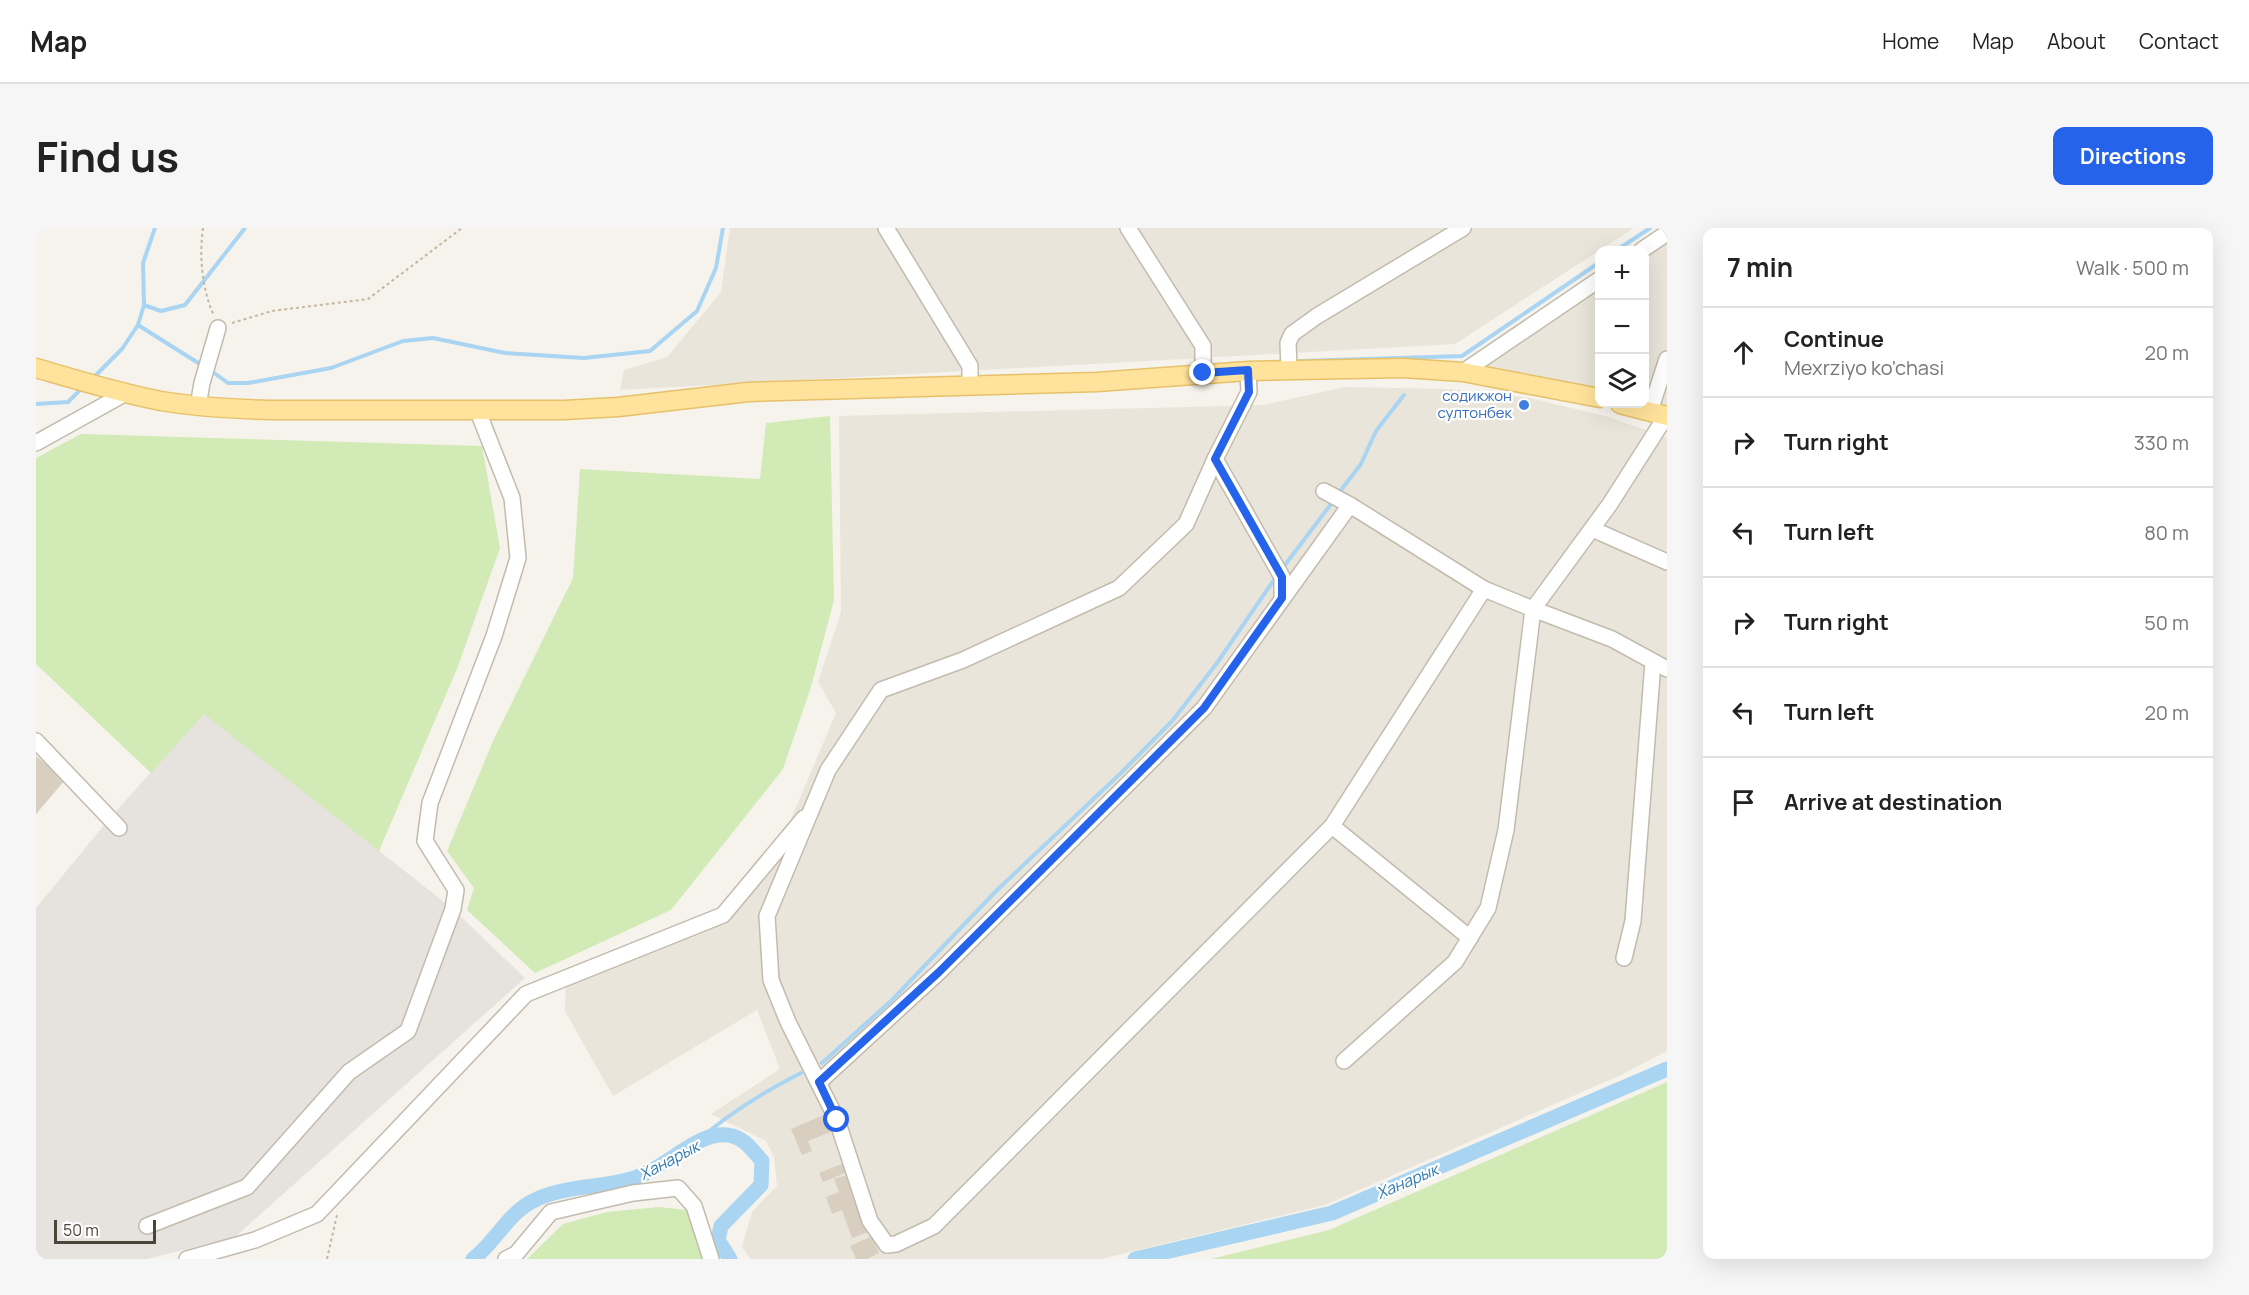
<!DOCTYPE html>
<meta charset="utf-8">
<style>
body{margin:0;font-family:Manrope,sans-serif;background:#f6f6f6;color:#222}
.controls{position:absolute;right:18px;top:18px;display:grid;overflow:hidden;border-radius:12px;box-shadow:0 6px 24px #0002}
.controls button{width:54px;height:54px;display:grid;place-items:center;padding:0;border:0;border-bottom:2px solid #e0e0e0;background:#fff;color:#222;font:30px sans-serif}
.scale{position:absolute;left:18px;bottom:15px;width:102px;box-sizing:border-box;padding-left:6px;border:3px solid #4b4439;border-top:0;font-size:16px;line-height:21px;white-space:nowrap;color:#4b4439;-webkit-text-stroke:4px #fff;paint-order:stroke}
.stop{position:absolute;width:18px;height:18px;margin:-14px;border:4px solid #2563eb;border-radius:50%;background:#fff}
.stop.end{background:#2563eb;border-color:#fff;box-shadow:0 2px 6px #0008}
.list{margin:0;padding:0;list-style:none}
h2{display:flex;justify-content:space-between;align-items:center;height:78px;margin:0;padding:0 24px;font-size:26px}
h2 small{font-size:20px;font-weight:400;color:#767676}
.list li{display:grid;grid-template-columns:39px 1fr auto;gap:18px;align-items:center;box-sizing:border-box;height:90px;padding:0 24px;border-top:2px solid #e0e0e0}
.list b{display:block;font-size:22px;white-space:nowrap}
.list p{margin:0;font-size:20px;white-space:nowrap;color:#767676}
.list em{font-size:20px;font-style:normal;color:#767676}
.icon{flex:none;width:33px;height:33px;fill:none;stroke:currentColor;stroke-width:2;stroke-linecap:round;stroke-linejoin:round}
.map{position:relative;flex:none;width:1631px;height:1031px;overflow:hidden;border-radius:12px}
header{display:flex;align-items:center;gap:36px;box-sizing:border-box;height:84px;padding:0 30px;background:#fff;border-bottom:2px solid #e0e0e0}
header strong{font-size:28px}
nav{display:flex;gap:33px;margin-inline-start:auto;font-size:21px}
.intro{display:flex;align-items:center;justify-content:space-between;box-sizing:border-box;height:144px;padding:0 36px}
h1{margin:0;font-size:42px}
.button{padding:15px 27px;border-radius:12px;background:#2563eb;color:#fff;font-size:21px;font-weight:700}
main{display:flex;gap:36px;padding:0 36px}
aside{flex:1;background:#fff;border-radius:12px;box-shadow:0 6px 24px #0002}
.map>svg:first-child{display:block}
</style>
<header>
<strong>Map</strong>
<nav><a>Home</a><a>Map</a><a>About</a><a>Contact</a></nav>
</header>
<div class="intro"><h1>Find us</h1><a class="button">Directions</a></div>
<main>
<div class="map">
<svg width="1631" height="1031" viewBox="0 0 1631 1031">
<rect width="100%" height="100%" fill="#f6f3ec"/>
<g fill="#eae5da">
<path d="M 694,0 L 1598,0 L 1419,116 L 584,162 L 588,142 L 631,129 L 685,64 Z"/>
<path d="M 1629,0 L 1631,0 L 1631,178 L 1609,173 L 1608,22 L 1596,22 Z"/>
<path d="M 1563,45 L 1563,163 L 1430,135 Z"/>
<path d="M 1309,159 L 1412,161 L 1494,170 L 1569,188 L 1631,209 L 1631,823 L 1585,847 L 1289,977 L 1065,1031 L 714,1031 L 706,1018 L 716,984 L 741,958 L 738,929 L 730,913 L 675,886 L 744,841 L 721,782 L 577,868 L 529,783 L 530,742 L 685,681 L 755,591 L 800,485 L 782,454 L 805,384 L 803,188 L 1227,177 Z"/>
</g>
<path fill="#e6e2dd" d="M 168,485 L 417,681 L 489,750 L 199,1009 L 111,1031 L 0,1031 L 0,680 L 74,590 Z"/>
<g fill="#d2eab5">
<path d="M 794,188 L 798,372 L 775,459 L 747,541 L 635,682 L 499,745 L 431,682 L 438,660 L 411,623 L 458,511 L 537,350 L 544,241 L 724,251 L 730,195 Z"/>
<path d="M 45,206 L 446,218 L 464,320 L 421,441 L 343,623 L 168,486 L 115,545 L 0,436 L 0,230 Z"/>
<path d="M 1631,854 L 1631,1031 L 1175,1031 L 1293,1002 Z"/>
<path d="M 623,979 L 651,982 L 668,1031 L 491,1031 L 527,996 L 571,984 Z"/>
</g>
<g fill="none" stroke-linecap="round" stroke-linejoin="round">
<g stroke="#a9d4f2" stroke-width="4">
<path d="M 1581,22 L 1614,0"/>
<path d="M 108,77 L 125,83 L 149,77 L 209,0"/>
<path d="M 102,97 L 167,138"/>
<path d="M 1264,133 L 1426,128 L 1564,34"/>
<path d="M 174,142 L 192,155 L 212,155 L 295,140 L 367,113 L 397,110 L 469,125 L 548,130 L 614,123 L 661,83 L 680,40 L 687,0"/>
<path d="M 57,150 L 86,121 L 102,97 L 108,77 L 107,35 L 119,0"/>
<path d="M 0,176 L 32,174 L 47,159"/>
<path d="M 1302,266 L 1325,236 L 1340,203 L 1368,167"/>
<path d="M 1246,341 L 1298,272"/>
<path d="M 786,835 L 856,772 L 961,662 L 1085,545 L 1137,492 L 1181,435 L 1240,349"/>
<path d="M 656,917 C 690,888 725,865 765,845"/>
</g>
<g stroke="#a9d4f2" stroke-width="15">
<path d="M 437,1031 C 458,1016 470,988 495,974 C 528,956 567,961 601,949 C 629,940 654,911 682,907 C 704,904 714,919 726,933 L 725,957 L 685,998 L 682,1012 L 694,1031"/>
<path d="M 1099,1031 L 1296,985 L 1631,841"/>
</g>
</g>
<g fill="#d8cfc1">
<path d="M 0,528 L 29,552 L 0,586 Z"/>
<path d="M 790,886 L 797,903 L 772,913 L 776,923 L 766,927 L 755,901 Z"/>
<path d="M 811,934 L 814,943 L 787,954 L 783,945 Z"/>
<path d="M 814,946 L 835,1003 L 816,1010 L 806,982 L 796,986 L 790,969 L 803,964 L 798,951 Z"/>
<path d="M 836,1008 L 843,1025 L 831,1031 L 820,1031 L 814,1018 Z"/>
</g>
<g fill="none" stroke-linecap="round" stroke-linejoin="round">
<g stroke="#c2bbae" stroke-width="18">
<g id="minor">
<path d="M 850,0 L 934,138 L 934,157"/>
<path d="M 1092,0 L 1167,118 L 1167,145"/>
<path d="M 1606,22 L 1631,5"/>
<path d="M 1253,141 L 1252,115 L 1256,106 L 1281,88 L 1427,0"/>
<path d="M 1427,144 L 1564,51"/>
<path d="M 162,178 L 166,155 L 182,100"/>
<path d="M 1614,183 L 1631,131"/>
<path d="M 0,215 L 90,165"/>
<path d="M 1179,231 L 1246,349 L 1246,370"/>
<path d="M 1288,263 L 1314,277 L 1448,361"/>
<path d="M 1556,301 L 1631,334"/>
<path d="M 0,513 L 83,600"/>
<path d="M 1296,598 L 1434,710"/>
<path d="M 1588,730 L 1597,693 L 1617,434"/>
<path d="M 1308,833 L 1419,734 L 1452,680 L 1470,602 L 1497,381 L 1576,411 L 1631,441"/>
<path d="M 783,854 L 903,744 L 1168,480 L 1314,277"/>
<path d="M 111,998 L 211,959 L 313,844 L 372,803 L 417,681 L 420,662 L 389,613 L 394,575 L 458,408 L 482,330 L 476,270 L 441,181"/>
<path d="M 851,1017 L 860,1016 L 898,998 L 1296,598 L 1448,361 L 1497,381 L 1574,276 L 1630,188"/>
<path d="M 851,1017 L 834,993 L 801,892 L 752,794 L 735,752 L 731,688 L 792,542 L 845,462 L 927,432 L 1083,360 L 1150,296 L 1179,231 L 1213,164 L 1212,143"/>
<path d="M 151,1031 L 219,1012 L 281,986 L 490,766 L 687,687 L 768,590"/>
<path d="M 470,1031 L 480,1026 L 515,984 L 597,965 L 642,960 L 658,978 L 675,1031"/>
</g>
</g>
<g stroke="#e6c16a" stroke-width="21">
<g id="major">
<path d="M 0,140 C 41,152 83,165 125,173 C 161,179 199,181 235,182 L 528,182 L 582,179 L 712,164 L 1061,154 L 1212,143 L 1367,140 L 1427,144 L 1564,170"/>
<path d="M 1584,176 L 1631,188"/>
</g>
</g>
<g stroke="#c4b79f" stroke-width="2" stroke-dasharray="3 3" stroke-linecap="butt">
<path d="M 167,0 C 163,29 166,61 178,88"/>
<path d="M 196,95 L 236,83 L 332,71 L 426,0"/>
<path d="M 291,1031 L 301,987"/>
</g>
<use href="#minor" stroke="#fff" stroke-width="15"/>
<use href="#major" stroke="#ffe39c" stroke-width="18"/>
</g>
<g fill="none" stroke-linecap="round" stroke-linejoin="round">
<path stroke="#2563eb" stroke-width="8" d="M 801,892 L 783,854 L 903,744 L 1168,480 L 1246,370 L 1246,349 L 1179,231 L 1213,164 L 1212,142 L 1167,145"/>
</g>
<circle fill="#3f7fe0" stroke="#fff" stroke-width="2" cx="1488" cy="177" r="6"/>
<g text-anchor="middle" stroke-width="4.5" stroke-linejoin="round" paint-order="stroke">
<g font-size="15" fill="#366cbe" stroke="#fff" text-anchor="end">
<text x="1476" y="173">содикжон<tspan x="1476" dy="17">султонбек</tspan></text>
</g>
<g font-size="16" font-style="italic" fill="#2e7ab2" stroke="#fff">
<text transform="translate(633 932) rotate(-28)" y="6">Ханарык</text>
<text transform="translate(1371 953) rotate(-23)" y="6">Ханарык</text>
</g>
</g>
</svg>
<div class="controls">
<button>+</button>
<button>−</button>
<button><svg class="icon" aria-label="layers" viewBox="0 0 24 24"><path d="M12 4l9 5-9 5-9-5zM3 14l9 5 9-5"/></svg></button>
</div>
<div class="scale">50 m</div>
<div class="stop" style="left:801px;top:892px"></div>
<div class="stop end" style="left:1167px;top:145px"></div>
</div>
<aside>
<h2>7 min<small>Walk · 500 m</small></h2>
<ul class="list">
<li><svg class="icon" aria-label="ahead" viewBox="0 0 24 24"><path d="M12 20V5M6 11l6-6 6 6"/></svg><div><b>Continue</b><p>Mexrziyo ko'chasi</p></div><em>20 m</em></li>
<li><svg class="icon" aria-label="right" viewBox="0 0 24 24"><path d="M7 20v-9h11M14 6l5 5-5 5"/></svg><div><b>Turn right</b></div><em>330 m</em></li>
<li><svg class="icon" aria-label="left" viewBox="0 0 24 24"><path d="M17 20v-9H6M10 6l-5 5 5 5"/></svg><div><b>Turn left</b></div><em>80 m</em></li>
<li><svg class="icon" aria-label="right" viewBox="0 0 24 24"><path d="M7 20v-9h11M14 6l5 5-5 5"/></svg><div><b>Turn right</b></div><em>50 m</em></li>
<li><svg class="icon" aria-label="left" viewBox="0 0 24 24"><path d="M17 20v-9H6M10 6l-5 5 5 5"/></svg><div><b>Turn left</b></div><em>20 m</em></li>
<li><svg class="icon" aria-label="arrive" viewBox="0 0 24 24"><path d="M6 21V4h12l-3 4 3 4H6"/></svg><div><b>Arrive at destination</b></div></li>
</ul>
</aside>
</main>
